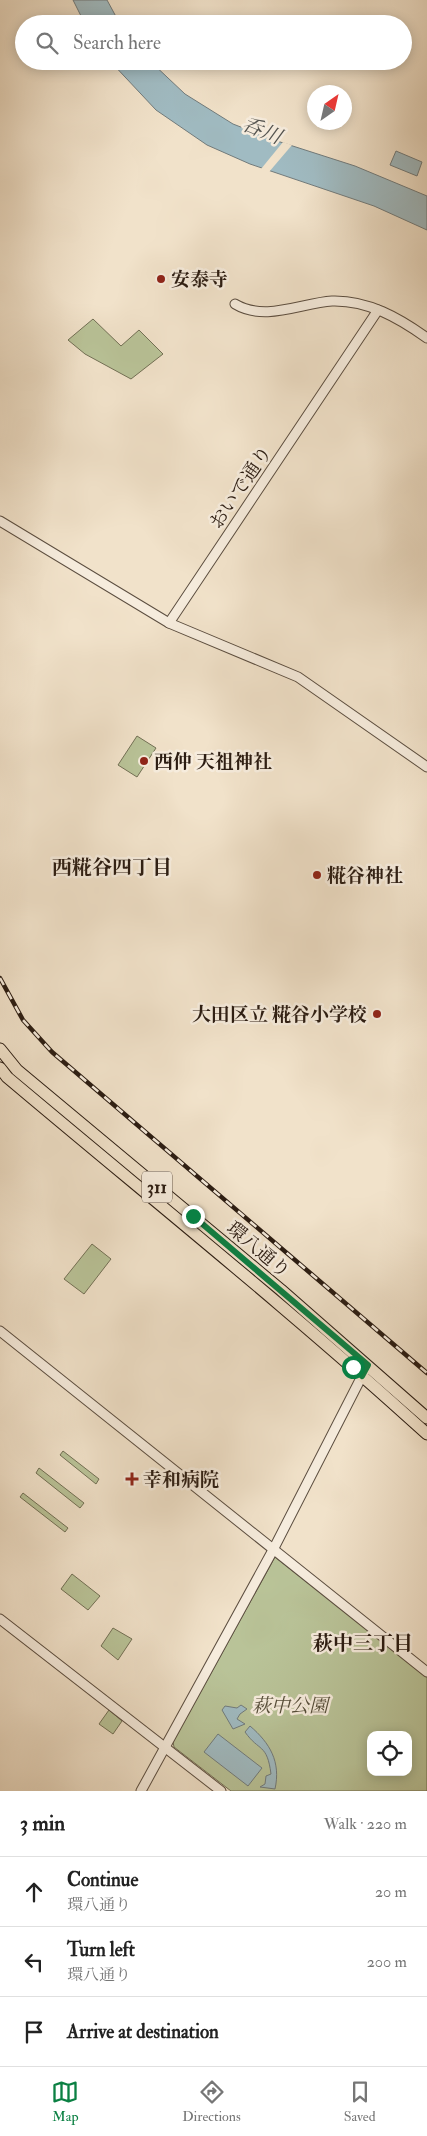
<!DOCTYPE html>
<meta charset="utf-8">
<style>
body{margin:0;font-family:"IM FELL Double Pica","Noto Serif JP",serif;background:#f2f2f2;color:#222}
.controls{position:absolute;right:15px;bottom:15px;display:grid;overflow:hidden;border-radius:10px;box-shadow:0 2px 12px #0003}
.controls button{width:45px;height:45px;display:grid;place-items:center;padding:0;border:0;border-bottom:1px solid #e0e0e0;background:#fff;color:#222;font:25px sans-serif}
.compass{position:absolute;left:307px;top:85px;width:45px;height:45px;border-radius:50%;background:#fff;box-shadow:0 2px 12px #0003;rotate:34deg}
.stop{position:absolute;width:15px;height:15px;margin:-11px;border:4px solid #0b8043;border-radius:50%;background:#fff}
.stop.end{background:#0b8043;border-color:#fff;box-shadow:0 1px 5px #0008}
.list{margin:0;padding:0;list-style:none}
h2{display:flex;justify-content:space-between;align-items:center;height:65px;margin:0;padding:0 20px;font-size:21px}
h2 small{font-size:16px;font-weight:400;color:#767676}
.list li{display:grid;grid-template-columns:32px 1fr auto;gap:15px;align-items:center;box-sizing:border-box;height:70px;padding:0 20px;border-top:1px solid #e0e0e0}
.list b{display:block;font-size:19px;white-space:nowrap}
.list p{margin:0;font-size:16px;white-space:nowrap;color:#767676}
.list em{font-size:16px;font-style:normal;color:#767676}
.icon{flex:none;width:28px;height:28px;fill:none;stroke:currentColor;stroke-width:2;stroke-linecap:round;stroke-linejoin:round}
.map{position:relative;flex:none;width:427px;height:1791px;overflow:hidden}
.search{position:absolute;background:#fff;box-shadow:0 2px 12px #0003;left:15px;right:15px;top:15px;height:55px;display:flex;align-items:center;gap:12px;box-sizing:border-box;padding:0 18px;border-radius:28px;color:#767676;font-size:19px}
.sheet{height:275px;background:#fff}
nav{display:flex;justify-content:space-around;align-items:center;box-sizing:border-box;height:70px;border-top:1px solid #e0e0e0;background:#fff;font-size:14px;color:#767676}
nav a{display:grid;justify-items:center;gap:2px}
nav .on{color:#0b8043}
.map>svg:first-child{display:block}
</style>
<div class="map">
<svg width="427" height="1791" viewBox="0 0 427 1791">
<rect width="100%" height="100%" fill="#f1e2ca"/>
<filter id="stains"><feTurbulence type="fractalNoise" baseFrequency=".004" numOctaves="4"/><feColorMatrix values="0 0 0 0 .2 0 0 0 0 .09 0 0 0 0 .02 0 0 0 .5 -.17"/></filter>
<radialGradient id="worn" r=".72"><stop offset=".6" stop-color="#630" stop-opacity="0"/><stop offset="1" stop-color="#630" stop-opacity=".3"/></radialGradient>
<g fill="#b9c398" stroke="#727055" fill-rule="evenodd">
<path d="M 93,319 L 121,346 L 139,330 L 163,354 L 131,379 L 85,354 L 68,340 Z"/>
<path d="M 137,736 L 156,748 L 137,777 L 118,765 Z"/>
<path d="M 92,1244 L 111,1259 L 84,1294 L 64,1279 Z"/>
<path d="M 63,1451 L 99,1479 L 96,1484 L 60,1455 Z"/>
<path d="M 39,1468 L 84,1503 L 80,1508 L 36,1473 Z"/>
<path d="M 23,1493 L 68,1528 L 65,1532 L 20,1497 Z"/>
<path d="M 275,1557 L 427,1677 L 427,1791 L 231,1791 L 174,1747 L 173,1742 ZM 371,1735 L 408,1735 L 408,1772 L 371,1772 Z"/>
<path d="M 72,1574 L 100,1596 L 88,1610 L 61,1589 Z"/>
<path d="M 113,1628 L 132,1639 L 118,1660 L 101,1646 Z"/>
<path d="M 109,1710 L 122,1721 L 113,1734 L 99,1724 Z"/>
</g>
<g fill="#a0bbc2" stroke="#717b7c">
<path d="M 73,0 L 107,0 L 120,24 L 85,24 Z"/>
<path d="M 110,61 L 150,61 L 185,94 L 233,124 L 274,140 L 355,166 L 427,196 L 427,230 L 374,206 L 250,164 L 207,145 L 156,110 Z"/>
<path d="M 396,151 L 422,162 L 417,176 L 390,165 Z"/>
<path d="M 241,1705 L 247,1709 L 240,1714 L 237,1719 L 245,1724 L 233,1729 L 222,1710 L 225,1706 L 237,1708 Z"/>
<path d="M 250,1726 C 270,1743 281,1762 275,1789 L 260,1787 L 265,1784 L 266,1776 L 271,1774 C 267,1743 259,1752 245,1732 Z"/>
<path d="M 218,1734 L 262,1768 L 248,1786 L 204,1752 Z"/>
</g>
<path fill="#f1e2ca" d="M 283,142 L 292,145 L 269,172 L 261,169 Z"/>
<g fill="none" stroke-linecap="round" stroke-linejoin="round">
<g stroke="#5c4e40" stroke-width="11">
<g id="tertiary">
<path d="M 235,304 C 265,322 301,303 332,301 C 368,300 399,318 427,338"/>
<path d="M 0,521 L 169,623 L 298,677 L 427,767"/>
<path d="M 169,623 L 378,310"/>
<path d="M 0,1331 L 427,1672"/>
<path d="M 0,1619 L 221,1791"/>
<path d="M 141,1791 L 273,1550 L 364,1372"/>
</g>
</g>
<g stroke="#2b1c12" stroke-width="13">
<g id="primary">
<path d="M 0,1049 L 17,1070 L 281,1290 L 427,1418"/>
<path d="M 0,1068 L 7,1077 C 148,1196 291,1310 427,1434"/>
</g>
</g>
<use href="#tertiary" stroke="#f6ecdd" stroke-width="9"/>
<use href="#primary" stroke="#f1e2ca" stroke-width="11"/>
<g stroke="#2b1c12" stroke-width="4.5">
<path id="rail" d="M 0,978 L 23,1020 L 52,1052 L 427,1373"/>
</g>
<use href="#rail" stroke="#f6ecdd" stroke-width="2.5" stroke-dasharray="8" stroke-linecap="butt"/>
</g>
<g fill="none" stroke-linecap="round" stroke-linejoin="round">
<path stroke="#0b8043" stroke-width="6" d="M 193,1216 L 368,1365 L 362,1376 L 353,1367"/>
</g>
<g fill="#8f2418" stroke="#f6ecdd" stroke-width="2">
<circle cx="161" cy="279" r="5"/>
<circle cx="144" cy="761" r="5"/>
<circle cx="317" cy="875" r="5"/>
<circle cx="377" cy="1014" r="5"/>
<path d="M129.5 1471.5h5v5h5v5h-5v5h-5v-5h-5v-5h5z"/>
</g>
<g text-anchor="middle" stroke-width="5" stroke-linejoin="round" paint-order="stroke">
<rect fill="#f6ecdd" stroke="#685a4f" stroke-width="1" x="142" y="1171.5" width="30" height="31" rx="4"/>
<g font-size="18" font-weight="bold" fill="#2b1c12">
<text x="157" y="1193">311</text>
</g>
<g font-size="19" font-weight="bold" fill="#2b1c12" stroke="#f6ecdd" text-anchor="start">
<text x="171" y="286">安泰寺</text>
<text x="154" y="768">西仲 天祖神社</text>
<text x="327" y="882">糀谷神社</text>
<text x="367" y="1021" text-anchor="end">大田区立 糀谷小学校</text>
<text x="143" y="1486">幸和病院</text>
</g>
<g font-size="19" fill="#2b1c12" stroke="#f6ecdd">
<text transform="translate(240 487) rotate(-56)" y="7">おいで通り</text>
<text transform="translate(259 1249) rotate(40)" y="7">環八通り</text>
</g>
<g font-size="19" font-style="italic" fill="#564e3a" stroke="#f6ecdd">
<text x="290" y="1712">萩中公園</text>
</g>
<g font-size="20" font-style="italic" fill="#545450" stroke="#f6ecdd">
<text transform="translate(262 130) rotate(22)" y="7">呑川</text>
</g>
<g font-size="20" font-weight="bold" fill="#2b1c12" stroke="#f6ecdd">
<text x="112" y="874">西糀谷四丁目</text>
<text x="363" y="1650">萩中三丁目</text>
</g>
</g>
<rect width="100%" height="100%" filter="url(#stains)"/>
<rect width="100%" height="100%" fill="url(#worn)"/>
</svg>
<div class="controls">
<button><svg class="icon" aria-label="locate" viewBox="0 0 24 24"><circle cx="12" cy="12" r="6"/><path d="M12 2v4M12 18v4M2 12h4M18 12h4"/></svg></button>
</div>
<svg class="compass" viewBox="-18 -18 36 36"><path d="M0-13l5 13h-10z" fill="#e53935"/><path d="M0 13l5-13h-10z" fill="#767676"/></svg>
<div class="stop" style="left:353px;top:1367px"></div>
<div class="stop end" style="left:193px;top:1216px"></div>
<div class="search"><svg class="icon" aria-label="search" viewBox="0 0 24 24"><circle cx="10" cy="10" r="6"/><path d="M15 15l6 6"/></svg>Search here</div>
</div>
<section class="sheet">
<h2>3 min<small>Walk · 220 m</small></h2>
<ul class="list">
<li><svg class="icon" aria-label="ahead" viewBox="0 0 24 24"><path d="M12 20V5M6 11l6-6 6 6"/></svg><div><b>Continue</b><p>環八通り</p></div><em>20 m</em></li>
<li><svg class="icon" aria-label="left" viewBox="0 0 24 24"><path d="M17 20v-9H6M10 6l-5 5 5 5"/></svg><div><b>Turn left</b><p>環八通り</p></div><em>200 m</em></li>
<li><svg class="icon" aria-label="arrive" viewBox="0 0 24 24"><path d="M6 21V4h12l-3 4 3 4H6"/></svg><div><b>Arrive at destination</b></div></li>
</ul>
</section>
<nav>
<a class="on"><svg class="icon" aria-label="map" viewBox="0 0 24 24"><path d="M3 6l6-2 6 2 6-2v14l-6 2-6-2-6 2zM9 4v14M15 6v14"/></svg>Map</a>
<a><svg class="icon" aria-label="directions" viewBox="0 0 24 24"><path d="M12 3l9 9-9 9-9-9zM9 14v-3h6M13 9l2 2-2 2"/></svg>Directions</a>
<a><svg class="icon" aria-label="saved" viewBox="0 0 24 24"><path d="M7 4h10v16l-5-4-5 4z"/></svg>Saved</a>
</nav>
